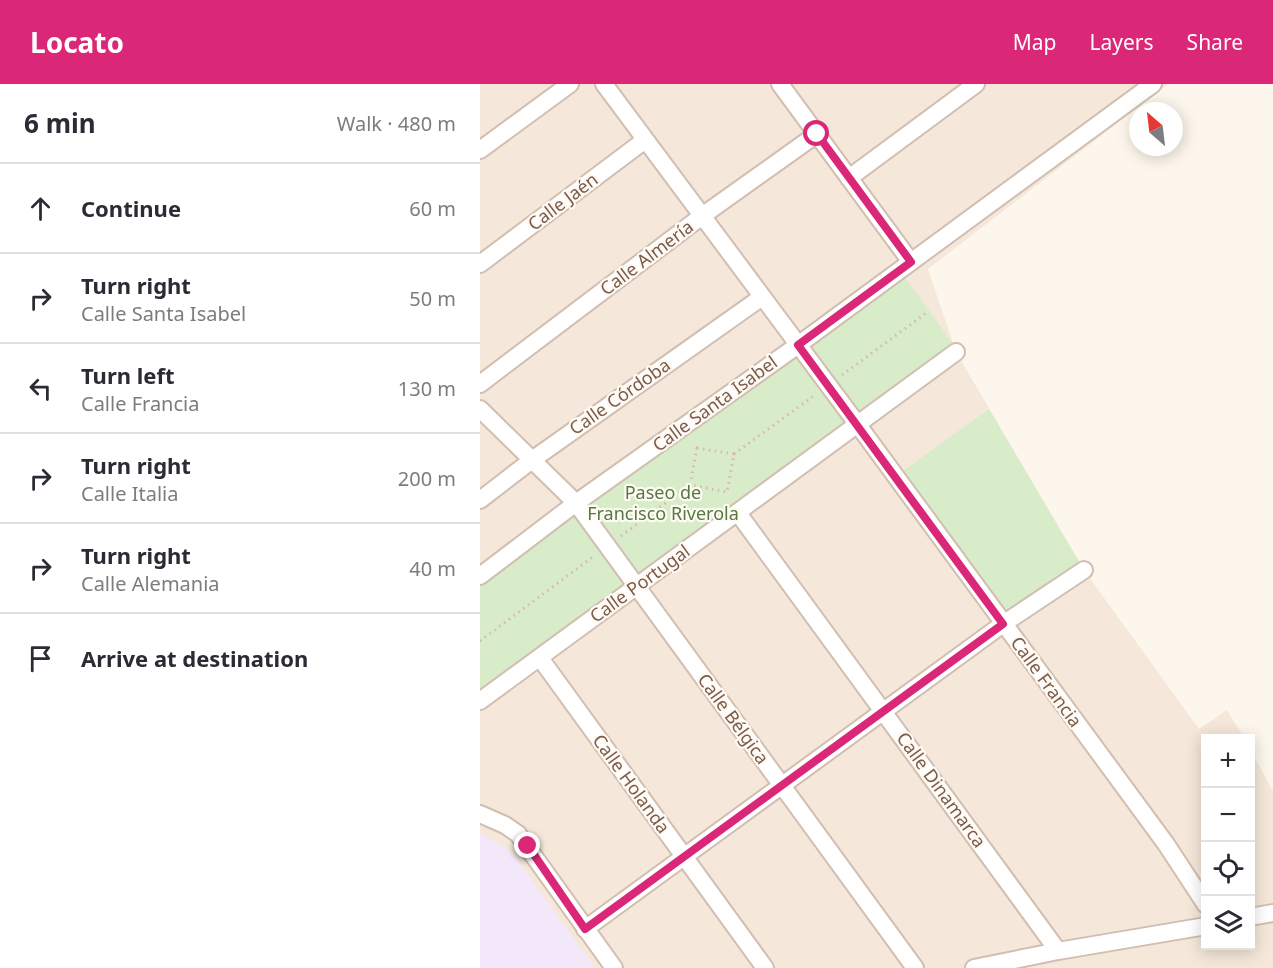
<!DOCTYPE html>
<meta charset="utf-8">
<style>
body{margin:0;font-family:"Noto Sans",sans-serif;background:#f7f7f7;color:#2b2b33}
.controls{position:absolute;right:18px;bottom:18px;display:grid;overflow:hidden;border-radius:0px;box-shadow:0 3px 15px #0003}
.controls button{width:54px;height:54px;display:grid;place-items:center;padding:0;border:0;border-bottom:2px solid #e1e1e2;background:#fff;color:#2b2b33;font:30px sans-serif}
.compass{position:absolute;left:649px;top:18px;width:54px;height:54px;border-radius:50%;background:#fff;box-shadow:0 3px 15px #0003;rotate:332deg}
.stop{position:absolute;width:18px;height:18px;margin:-14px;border:4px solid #db2777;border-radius:50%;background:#fff}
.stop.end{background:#db2777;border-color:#fff;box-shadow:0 2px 6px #0008}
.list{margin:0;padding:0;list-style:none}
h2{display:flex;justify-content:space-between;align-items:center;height:78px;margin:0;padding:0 24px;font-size:26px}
h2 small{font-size:20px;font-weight:400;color:#7c7c81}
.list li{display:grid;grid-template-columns:39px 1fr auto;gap:18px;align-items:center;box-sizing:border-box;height:90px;padding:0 24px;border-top:2px solid #e1e1e2}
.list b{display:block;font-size:22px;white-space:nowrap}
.list p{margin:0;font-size:20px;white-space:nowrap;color:#7c7c81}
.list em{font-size:20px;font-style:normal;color:#7c7c81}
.icon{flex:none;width:33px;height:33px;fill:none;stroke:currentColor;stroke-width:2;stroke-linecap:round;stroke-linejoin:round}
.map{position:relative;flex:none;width:793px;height:884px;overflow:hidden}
header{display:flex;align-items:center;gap:36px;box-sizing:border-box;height:84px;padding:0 30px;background:#db2777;color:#fff}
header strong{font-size:28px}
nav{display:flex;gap:33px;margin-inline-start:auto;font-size:21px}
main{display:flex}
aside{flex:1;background:#fff}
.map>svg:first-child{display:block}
</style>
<header>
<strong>Locato</strong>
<nav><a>Map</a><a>Layers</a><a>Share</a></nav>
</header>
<main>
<aside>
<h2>6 min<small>Walk · 480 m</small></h2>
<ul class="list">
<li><svg class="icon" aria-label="ahead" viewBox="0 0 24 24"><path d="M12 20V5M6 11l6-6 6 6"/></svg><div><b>Continue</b></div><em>60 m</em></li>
<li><svg class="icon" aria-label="right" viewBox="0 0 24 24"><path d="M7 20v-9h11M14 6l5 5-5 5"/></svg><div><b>Turn right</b><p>Calle Santa Isabel</p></div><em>50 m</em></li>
<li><svg class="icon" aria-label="left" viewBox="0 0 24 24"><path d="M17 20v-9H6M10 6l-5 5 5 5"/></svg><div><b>Turn left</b><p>Calle Francia</p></div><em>130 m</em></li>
<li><svg class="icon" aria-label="right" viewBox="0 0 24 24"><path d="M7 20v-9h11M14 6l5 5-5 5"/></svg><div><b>Turn right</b><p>Calle Italia</p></div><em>200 m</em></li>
<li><svg class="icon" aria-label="right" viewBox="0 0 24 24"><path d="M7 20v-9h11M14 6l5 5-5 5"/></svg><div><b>Turn right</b><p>Calle Alemania</p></div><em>40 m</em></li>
<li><svg class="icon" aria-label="arrive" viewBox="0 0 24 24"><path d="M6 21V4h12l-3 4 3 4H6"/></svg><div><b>Arrive at destination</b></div></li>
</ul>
</aside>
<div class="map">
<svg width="793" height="884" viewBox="0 0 793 884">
<rect width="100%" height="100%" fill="#fdf6ec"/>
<path fill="#f5e8da" d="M 0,0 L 688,0 L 448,185 L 476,268 L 604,486 L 719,645 L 747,626 L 764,654 L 726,654 L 726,862 L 770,862 L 771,667 L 793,707 L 793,884 L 0,884 Z"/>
<path fill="#f3e8fa" d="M 0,749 L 25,763 L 35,773 L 115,884 L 0,884 Z"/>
<g fill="#d8ecc9">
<path d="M 424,192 L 474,261 L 379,332 L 328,263 Z"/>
<path d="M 316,270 L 366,340 L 157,491 L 109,420 Z"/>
<path d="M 509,325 L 604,486 L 523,540 L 416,392 Z"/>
<path d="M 97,430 L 147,500 L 0,607 L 0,502 Z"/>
</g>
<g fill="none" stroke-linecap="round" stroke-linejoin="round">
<g stroke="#d1beb0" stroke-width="20">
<g id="street">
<path d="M 124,0 L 378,341 L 686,760 L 726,821"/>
<path d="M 300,0 L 431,178"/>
<path d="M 0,66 L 90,0"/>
<path d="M 369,94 L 496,0"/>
<path d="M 0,180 L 165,56"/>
<path d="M 0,300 L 222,132 L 337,50"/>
<path d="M 0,325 L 96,419 L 435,884"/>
<path d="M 0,416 L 52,376 L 282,213"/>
<path d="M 258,429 L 578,867"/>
<path d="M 0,492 L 96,419 L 318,261 L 673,0"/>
<path d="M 60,574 L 285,884"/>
<path d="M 0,617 L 476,268"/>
<path d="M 0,730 L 25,741 L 38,750 L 134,884"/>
<path d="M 770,833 L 793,829"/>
<path d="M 105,845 L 523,540 L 604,486"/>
<path d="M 494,884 L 578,867 L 726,842"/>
</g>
</g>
<g stroke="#d9b8a5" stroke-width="3" stroke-dasharray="1.5 4.5" stroke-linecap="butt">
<path d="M 362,291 L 449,227"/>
<path d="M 217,364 L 254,370 L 247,408 L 210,401 Z"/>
<path d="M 254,370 L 335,311"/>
<path d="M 141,452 L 210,401"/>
<path d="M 0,557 L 114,472"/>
</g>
<use href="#street" stroke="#fff" stroke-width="16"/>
</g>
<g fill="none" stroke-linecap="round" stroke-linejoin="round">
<path stroke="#db2777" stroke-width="8" d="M 48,762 L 105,845 L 523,540 L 318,261 L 431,178 L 337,50"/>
</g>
<g text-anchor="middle" stroke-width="4.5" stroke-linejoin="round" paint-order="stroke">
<g font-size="18" fill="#7a5c4d" stroke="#fffaf3">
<text transform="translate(83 118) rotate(-37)" y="6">Calle Jaén</text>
<text transform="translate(167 174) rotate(-37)" y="6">Calle Almería</text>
<text transform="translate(140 313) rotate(-35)" y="6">Calle Córdoba</text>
<text transform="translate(235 320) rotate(-36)" y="6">Calle Santa Isabel</text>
<text transform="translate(160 500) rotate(-36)" y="6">Calle Portugal</text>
<text transform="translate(566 598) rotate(54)" y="6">Calle Francia</text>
<text transform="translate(253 635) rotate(54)" y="6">Calle Bélgica</text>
<text transform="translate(151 700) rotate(54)" y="6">Calle Holanda</text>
<text transform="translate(461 706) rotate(54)" y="6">Calle Dinamarca</text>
</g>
<g font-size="18" fill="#537a41" stroke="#fffaf3">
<text x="183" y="415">Paseo de<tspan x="183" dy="21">Francisco Riverola</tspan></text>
</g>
</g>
</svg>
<div class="controls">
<button>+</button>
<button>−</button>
<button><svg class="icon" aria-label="locate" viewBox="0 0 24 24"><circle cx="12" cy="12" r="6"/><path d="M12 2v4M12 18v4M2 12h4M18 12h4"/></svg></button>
<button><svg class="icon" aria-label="layers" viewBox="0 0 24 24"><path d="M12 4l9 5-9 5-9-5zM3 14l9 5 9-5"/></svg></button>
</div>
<svg class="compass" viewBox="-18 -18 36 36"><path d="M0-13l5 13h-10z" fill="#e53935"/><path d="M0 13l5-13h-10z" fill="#7c7c81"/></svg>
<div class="stop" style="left:337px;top:50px"></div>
<div class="stop end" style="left:48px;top:762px"></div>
</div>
</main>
